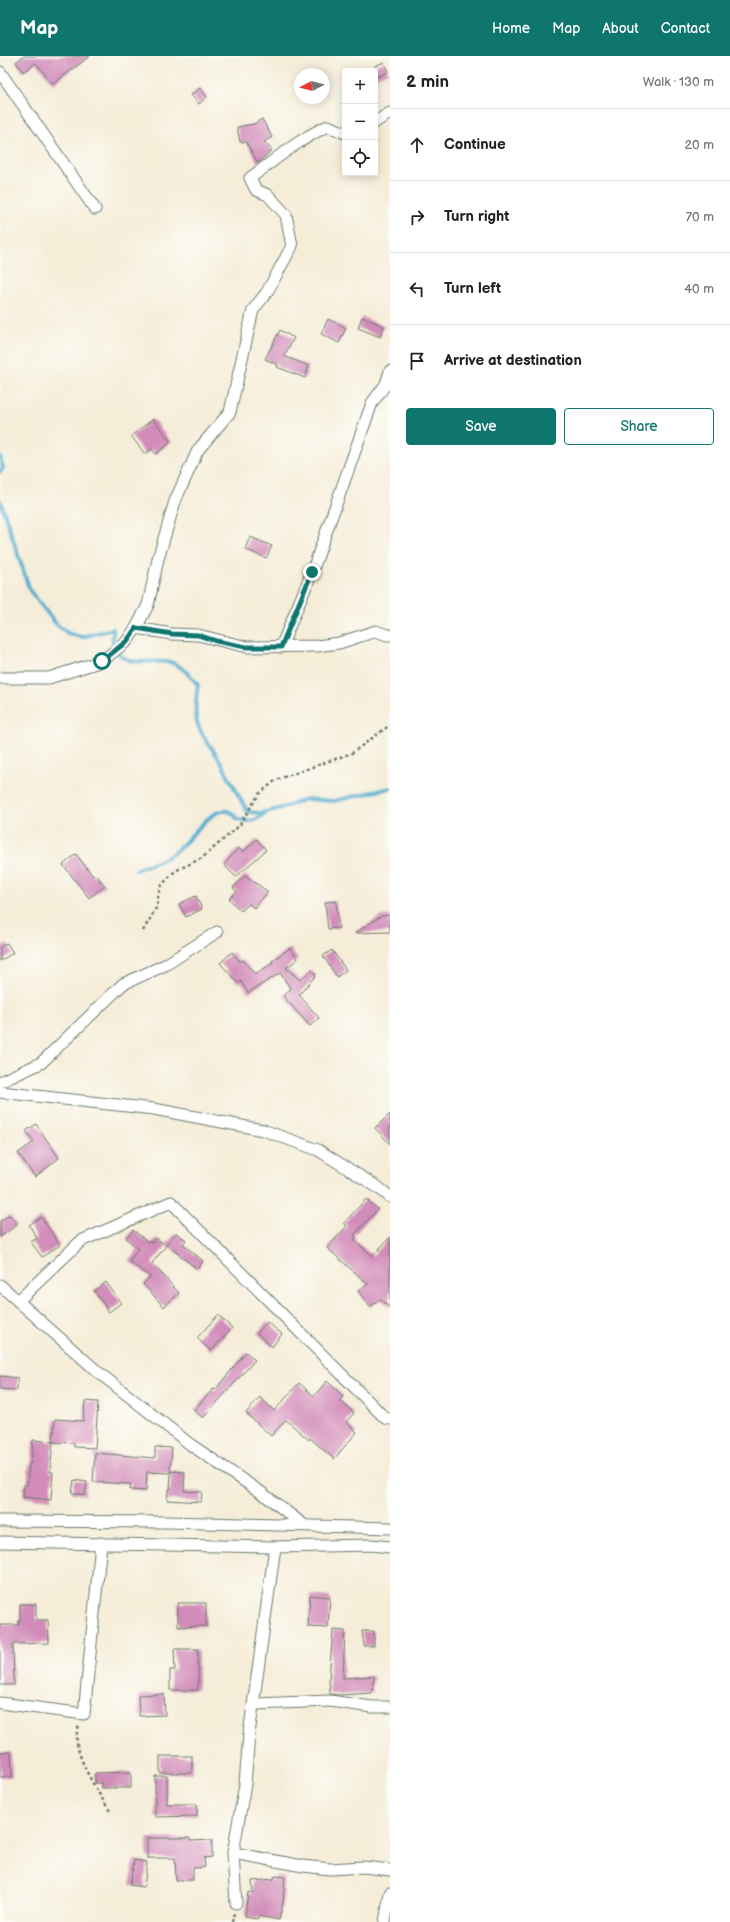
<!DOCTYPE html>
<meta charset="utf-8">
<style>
body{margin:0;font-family:"Balsamiq Sans",sans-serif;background:#f6f6f6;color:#222}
.controls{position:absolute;right:12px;top:12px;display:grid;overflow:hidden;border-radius:4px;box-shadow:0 2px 10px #0003}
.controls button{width:36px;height:36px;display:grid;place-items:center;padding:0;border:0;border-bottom:1px solid #e0e0e0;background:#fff;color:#222;font:20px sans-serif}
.compass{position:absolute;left:294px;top:12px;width:36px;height:36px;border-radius:50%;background:#fff;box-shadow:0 2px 10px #0003;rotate:263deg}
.stop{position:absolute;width:12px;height:12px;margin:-9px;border:3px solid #0f766e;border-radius:50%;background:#fff}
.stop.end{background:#0f766e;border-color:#fff;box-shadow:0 1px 4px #0008}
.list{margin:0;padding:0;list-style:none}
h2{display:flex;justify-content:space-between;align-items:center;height:52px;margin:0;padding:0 16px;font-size:17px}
h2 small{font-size:13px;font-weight:400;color:#767676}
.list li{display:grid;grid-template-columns:26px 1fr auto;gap:12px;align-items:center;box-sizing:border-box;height:72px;padding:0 16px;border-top:1px solid #e0e0e0}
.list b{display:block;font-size:15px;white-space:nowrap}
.list em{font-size:13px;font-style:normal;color:#767676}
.actions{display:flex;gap:8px;padding:12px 16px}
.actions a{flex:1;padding:9px 0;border:1px solid #0f766e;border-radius:4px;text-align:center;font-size:14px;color:#0f766e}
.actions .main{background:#0f766e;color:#fff}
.icon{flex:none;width:22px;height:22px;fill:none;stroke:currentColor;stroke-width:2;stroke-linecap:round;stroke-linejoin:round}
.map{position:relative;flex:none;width:390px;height:1866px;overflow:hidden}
header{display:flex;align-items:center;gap:24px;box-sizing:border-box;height:56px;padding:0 20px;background:#0f766e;color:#fff}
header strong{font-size:19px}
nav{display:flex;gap:22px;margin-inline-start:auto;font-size:14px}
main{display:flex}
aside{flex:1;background:#fff}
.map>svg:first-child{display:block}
</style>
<header>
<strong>Map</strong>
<nav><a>Home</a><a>Map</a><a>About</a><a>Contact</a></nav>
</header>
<main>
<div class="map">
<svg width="390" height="1866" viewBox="0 0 390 1866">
<rect width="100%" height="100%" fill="#fdfcf7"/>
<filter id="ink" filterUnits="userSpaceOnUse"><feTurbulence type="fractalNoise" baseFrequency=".025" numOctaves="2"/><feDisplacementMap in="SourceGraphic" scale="8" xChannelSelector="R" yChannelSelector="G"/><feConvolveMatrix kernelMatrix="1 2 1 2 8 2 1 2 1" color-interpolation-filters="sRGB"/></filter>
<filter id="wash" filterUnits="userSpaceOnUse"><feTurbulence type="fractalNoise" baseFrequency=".012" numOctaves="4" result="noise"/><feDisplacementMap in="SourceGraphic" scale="16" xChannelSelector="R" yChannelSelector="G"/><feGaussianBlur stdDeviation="0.9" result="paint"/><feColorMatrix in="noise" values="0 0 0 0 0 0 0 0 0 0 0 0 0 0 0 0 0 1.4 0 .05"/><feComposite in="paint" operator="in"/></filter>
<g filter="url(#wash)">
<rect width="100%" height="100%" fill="#f5edd8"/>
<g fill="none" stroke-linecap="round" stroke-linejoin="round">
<g stroke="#53add1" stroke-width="4">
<path d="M 0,401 L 3,412 L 0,416"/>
<path d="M 0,444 L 30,535 L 57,569 L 69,578 L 82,581 L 113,573 C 114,578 111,586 114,591 C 125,613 150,603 169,606 C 181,608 191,620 198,629 C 196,641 194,654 197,666 C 200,678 210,689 217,700 C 229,718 236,738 248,756 L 261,757 L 282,752 L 306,743 L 334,745 L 390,732"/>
<path d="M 136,814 C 148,808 161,806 172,798 C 187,789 207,755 224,755 C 228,754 232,757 235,759 L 237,763 C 250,767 256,765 267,756"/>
</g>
</g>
<g id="blocks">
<g fill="#d28cb9">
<path d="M 24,0 L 90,0 L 53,28 L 36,7 L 23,16 L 16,6 Z"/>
<path d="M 384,6 L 388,16 L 375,22 L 375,10 Z"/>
<path d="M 200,32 L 207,41 L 199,48 L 191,39 Z"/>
<path d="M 262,63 L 272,81 L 264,86 L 272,94 L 258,107 L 246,86 L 240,86 L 237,71 L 254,68 Z"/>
<path d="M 362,261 L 384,270 L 380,281 L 358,272 Z"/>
<path d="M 328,263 L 346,272 L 339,287 L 321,278 Z"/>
<path d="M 280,274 L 294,282 L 284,300 L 309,310 L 305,322 L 277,311 L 278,309 L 265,303 Z"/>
<path d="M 153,363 L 171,386 L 156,398 L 152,393 L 145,398 L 131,380 Z"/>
<path d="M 250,481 L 272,490 L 266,502 L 245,493 Z"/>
<path d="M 257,783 L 266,794 L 236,821 L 224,809 L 238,792 L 243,796 Z"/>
<path d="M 76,798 L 93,820 L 96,819 L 105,830 L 89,842 L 63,809 Z"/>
<path d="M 245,819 L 268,836 L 254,852 L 249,848 L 241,855 L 229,843 L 237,835 L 233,832 Z"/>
<path d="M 196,840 L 202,853 L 186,861 L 179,848 Z"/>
<path d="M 336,845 L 339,872 L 328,873 L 325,846 Z"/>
<path d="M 390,859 L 390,876 L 355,877 L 381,860 Z"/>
<path d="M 7,887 L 13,897 L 0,905 L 0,891 Z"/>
<path d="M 290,892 L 298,903 L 286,912 L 300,924 L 311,914 L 316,919 L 299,939 L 319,962 L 310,970 L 283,940 L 291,933 L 280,917 L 248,937 L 241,925 L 238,927 L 220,907 L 232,896 L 240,906 L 243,904 L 255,918 L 273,907 L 272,905 Z"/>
<path d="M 332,894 L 346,914 L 337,921 L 323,900 Z"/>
<path d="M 390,1058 L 390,1088 L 375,1072 Z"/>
<path d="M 36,1068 L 59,1102 L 35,1121 L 18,1097 L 34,1086 L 26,1075 Z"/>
<path d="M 366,1143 L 378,1153 L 354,1179 L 356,1182 L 354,1184 L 373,1200 L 390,1181 L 390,1252 L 380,1243 L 370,1251 L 358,1235 L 368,1228 L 327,1192 L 347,1170 L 344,1167 Z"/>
<path d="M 10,1159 L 17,1169 L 0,1181 L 0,1165 Z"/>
<path d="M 41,1161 L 60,1189 L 42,1201 L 31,1186 L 37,1182 L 29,1169 Z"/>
<path d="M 133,1174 L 148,1186 L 149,1185 L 152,1187 L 156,1182 L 166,1190 L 152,1207 L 179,1237 L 164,1251 L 143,1228 L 150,1221 L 129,1205 L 138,1193 L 126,1182 Z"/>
<path d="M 176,1177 L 186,1184 L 183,1188 L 203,1205 L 197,1213 L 166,1188 Z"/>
<path d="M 106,1226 L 121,1247 L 109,1256 L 94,1235 Z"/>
<path d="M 218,1259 L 232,1272 L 211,1295 L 197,1282 Z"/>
<path d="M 267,1266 L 282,1278 L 272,1291 L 257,1277 Z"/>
<path d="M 246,1296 L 255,1304 L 203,1362 L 194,1354 L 213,1333 L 215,1334 Z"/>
<path d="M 0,1320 L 18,1322 L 17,1334 L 0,1333 Z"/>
<path d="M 327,1325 L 343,1340 L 340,1344 L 354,1357 L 346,1366 L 357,1376 L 334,1403 L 310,1382 L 309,1384 L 286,1364 L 271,1380 L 246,1357 L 260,1341 L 274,1355 L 299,1327 L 314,1340 Z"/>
<path d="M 85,1345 L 98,1346 L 95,1392 L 74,1391 L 74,1387 L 53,1386 L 55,1363 L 83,1365 Z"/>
<path d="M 33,1384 L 53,1386 L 50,1416 L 53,1416 L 51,1444 L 23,1441 L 24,1429 L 27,1429 L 29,1408 L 31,1408 Z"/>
<path d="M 155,1391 L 172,1392 L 170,1417 L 147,1416 L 146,1435 L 130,1434 L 131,1428 L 93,1426 L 95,1397 L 155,1402 Z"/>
<path d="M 171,1415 L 185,1416 L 184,1435 L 202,1436 L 201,1446 L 167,1444 L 168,1434 L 170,1434 Z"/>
<path d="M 74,1424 L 87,1426 L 85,1439 L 72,1437 Z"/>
<path d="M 310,1539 L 330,1541 L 328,1572 L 308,1571 Z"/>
<path d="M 178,1547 L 206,1547 L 206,1570 L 178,1571 Z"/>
<path d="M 20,1548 L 36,1548 L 36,1564 L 48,1564 L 49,1587 L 13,1588 L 14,1629 L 0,1629 L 0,1569 L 19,1569 L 18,1565 L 20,1565 Z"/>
<path d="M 333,1574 L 345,1575 L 343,1622 L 374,1620 L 372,1637 L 340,1639 L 330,1638 L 329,1623 Z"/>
<path d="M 362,1575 L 374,1575 L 374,1590 L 364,1590 Z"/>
<path d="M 174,1593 L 198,1593 L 198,1634 L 170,1634 L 170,1614 L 175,1614 Z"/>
<path d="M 164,1638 L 165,1659 L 139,1660 L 138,1639 Z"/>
<path d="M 0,1696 L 11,1696 L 12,1721 L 0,1721 Z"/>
<rect x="160" y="1700" width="32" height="17"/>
<path d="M 131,1716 L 131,1732 L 102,1732 L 102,1727 L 95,1727 L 95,1717 Z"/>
<path d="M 155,1720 L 167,1720 L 167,1748 L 197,1748 L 197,1760 L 155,1761 Z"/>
<path d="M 147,1782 L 190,1782 L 190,1785 L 212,1784 L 212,1801 L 204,1802 L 205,1811 L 193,1812 L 193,1824 L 176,1824 L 175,1802 L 147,1802 Z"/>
<path d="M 134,1804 L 147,1806 L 144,1831 L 130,1829 Z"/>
<path d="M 275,1820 L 285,1821 L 283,1846 L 279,1864 L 258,1860 L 258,1863 L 245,1861 L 248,1836 L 253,1837 L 252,1825 L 274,1823 Z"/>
</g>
</g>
</g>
<g filter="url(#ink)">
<use href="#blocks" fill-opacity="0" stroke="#6a7b6d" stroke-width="1"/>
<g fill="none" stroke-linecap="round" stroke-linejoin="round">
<g stroke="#6a7b6d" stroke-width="13">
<g id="minor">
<path d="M 0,16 L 95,153"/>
<path d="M 375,66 L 390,57"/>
<path d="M 136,572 L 148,549 L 158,503 L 175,445 L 198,394 L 230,356 L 253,254 L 267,236 L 292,190 L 286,159 L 268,139 L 256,134 L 250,122 C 275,104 299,83 328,70 L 345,77"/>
<path d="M 281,591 L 312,516 L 372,347 L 386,328 L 390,315"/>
<path d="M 0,622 L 49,622 L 102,605 L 127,585 L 136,572 L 172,578 L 198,579 L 247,591 L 317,590 L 339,587 L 376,575 L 387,579 L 390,579"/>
<path d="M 0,1026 L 41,1007 L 123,928 L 165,909 L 217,876"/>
<path d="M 0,1036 L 154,1053 L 263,1074 L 318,1094 L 379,1132 L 390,1141"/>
<path d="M 0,1229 L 98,1316 L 191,1389 L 262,1437 L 304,1469"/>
<path d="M 18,1245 L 81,1185 L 171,1146 L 385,1362 L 390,1363"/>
<path d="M 0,1465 L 168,1466 L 390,1472"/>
<path d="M 0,1486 L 275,1491 L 371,1489 L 390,1491"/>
<path d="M 0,1647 L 84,1658 L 101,1487"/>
<path d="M 255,1648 L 330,1645 L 372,1651 L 390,1651"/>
<path d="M 233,1797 L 303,1810 L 330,1813 L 363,1811 L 390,1814"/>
<path d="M 236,1847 L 233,1797 L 245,1728 L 249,1678 L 275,1491"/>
<path d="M 385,1866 L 390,1837"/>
</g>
</g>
<g stroke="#6a7b6d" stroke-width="2.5" stroke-dasharray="3 3" stroke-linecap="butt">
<path d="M 143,875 L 156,852 L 160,831 L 175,815 L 202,802 L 239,770 L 259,738 L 276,724 L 352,697 L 390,669"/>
<path d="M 79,1670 C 68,1692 98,1736 110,1755"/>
<path d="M 232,1866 L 234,1857"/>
</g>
<use href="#minor" stroke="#fff" stroke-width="11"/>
</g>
</g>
<g fill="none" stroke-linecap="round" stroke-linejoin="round" filter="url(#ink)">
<path stroke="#0f766e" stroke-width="5" d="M 102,605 L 127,585 L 136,572 L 172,578 L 198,579 L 216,585 L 246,591 L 281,591 L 312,516"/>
</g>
</svg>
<div class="controls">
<button>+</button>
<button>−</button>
<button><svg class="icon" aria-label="locate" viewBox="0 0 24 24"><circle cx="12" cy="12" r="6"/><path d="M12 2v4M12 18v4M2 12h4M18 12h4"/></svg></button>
</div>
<svg class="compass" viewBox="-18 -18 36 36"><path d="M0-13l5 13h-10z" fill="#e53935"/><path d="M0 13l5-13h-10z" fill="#767676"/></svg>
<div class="stop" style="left:102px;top:605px"></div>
<div class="stop end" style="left:312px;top:516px"></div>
</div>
<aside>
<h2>2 min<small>Walk · 130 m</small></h2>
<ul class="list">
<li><svg class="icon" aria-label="ahead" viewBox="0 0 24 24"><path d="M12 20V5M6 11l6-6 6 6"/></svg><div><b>Continue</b></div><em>20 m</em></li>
<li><svg class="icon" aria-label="right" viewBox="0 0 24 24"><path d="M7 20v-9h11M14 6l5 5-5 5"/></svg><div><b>Turn right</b></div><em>70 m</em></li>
<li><svg class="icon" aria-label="left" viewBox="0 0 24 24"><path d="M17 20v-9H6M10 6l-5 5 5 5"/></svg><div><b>Turn left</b></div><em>40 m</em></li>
<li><svg class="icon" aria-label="arrive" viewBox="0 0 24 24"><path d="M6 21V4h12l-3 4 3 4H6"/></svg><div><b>Arrive at destination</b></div></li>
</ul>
<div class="actions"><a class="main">Save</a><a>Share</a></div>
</aside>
</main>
